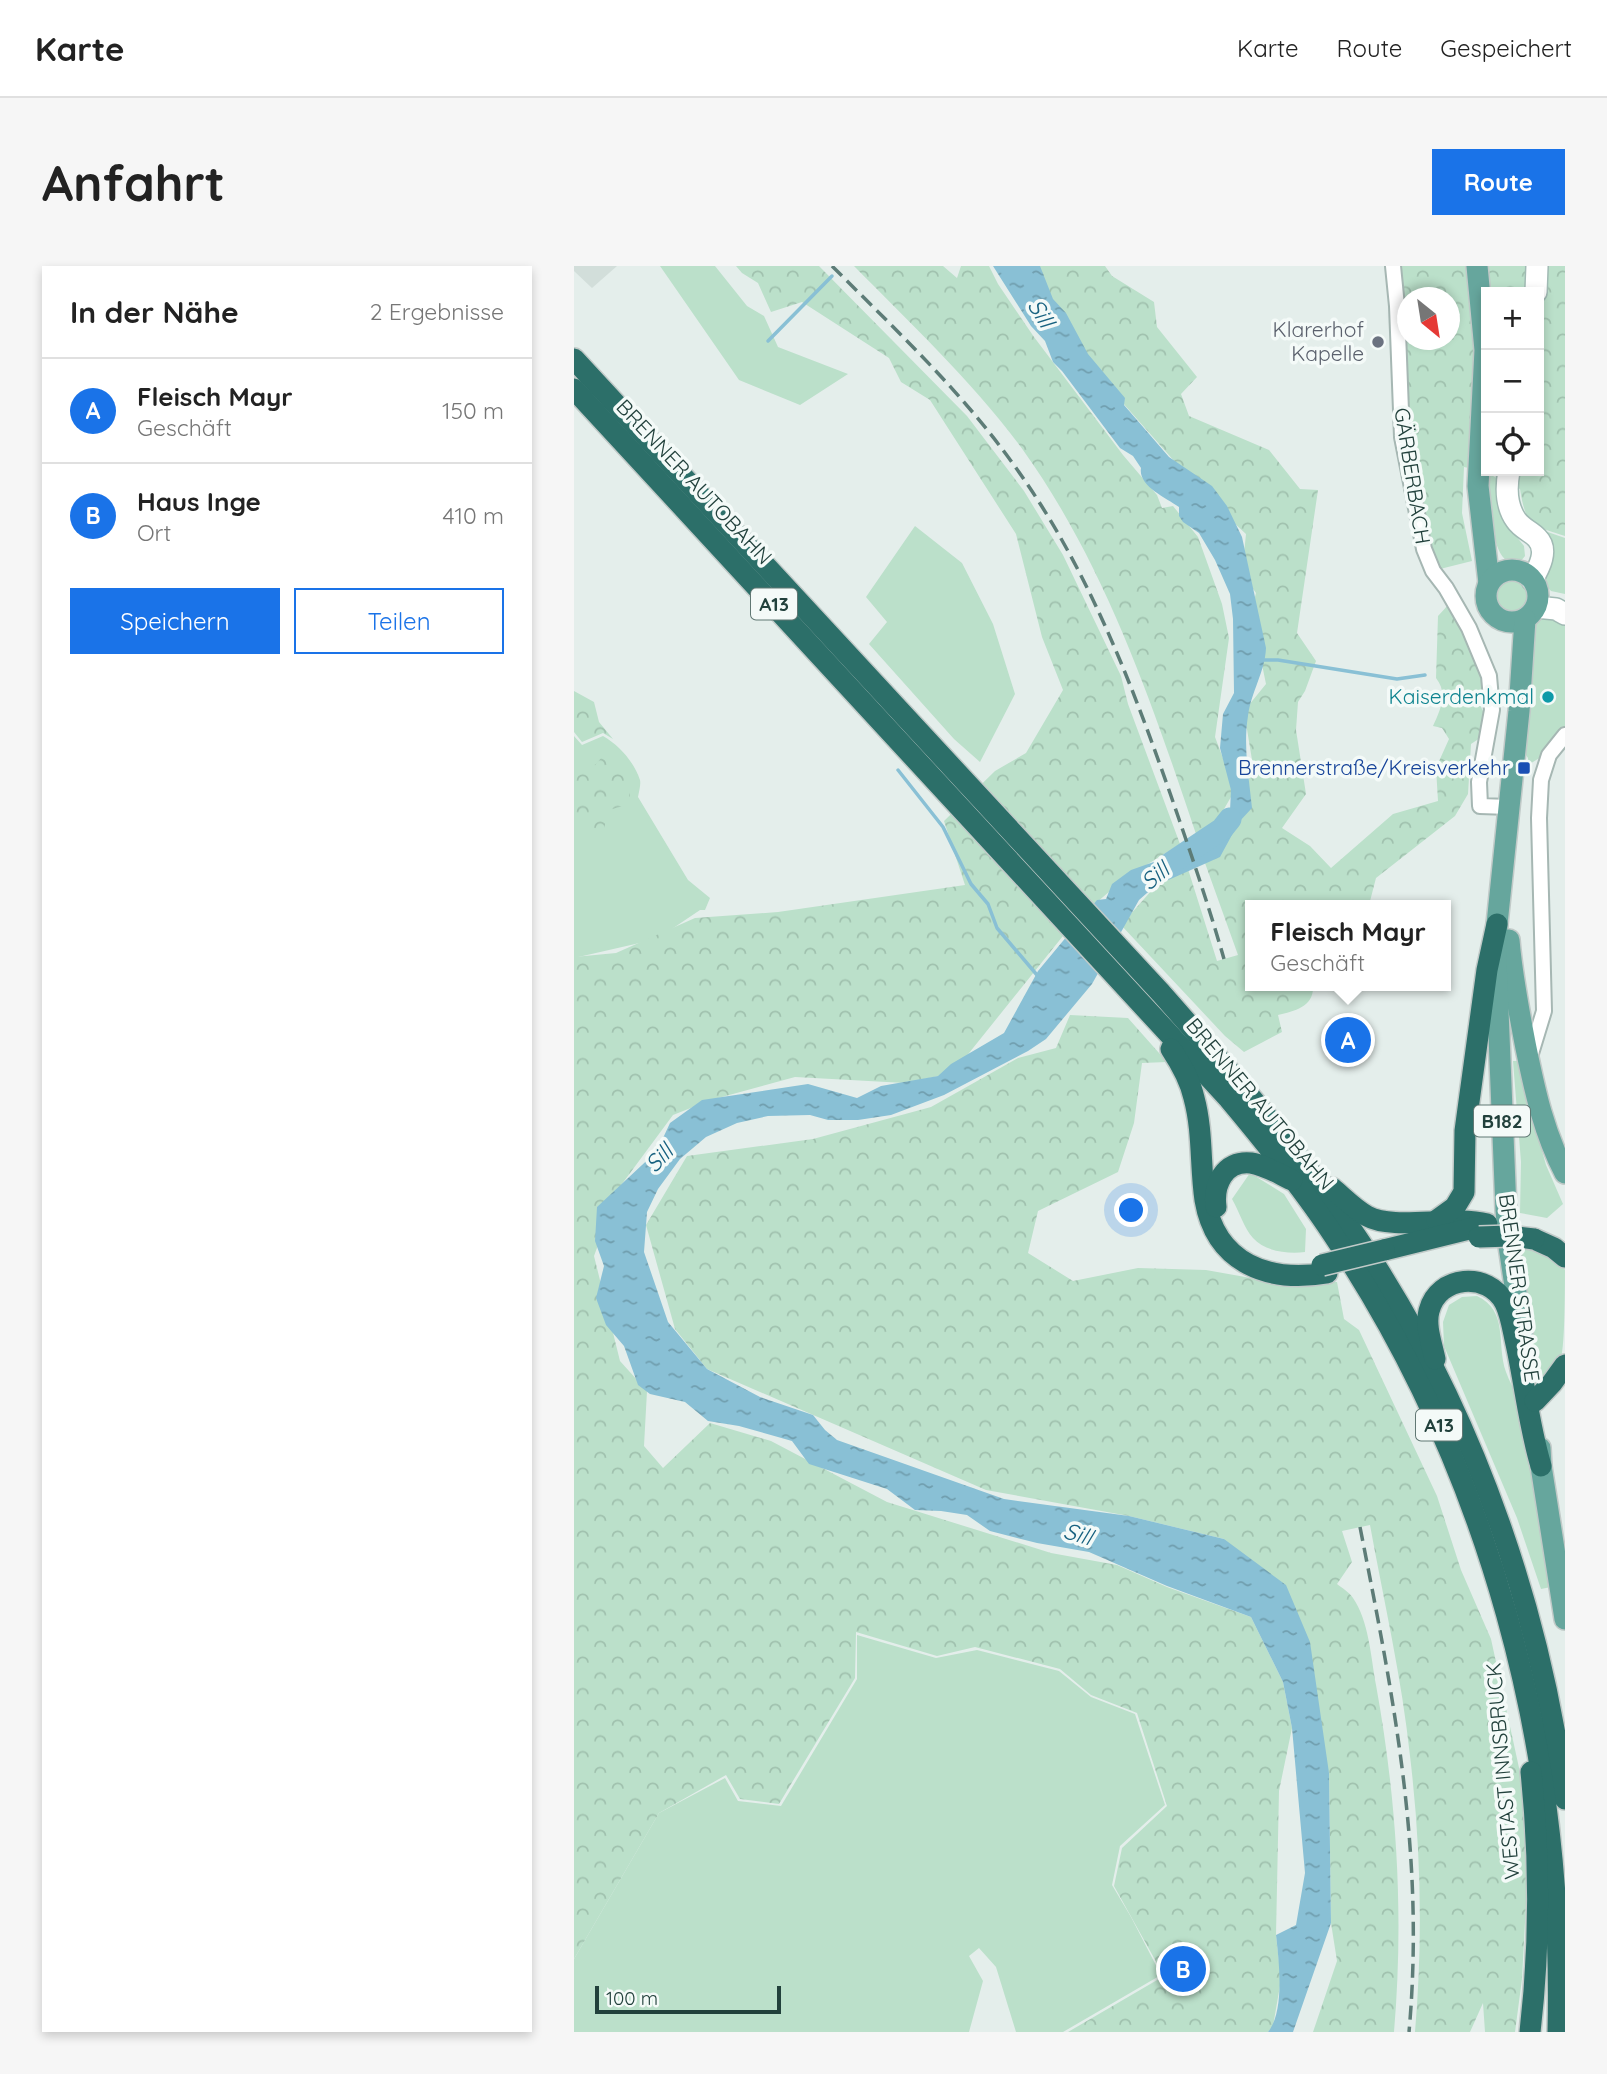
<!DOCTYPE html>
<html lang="de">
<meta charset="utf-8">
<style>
body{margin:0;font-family:Quicksand,sans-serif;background:#f6f6f6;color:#222}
.controls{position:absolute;right:21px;top:21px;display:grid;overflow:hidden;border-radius:0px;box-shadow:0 4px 10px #0003}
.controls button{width:63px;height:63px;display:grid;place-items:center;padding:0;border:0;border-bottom:2px solid #e0e0e0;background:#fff;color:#222;font:35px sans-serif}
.compass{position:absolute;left:823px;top:21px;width:63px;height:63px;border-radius:50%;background:#fff;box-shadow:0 4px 10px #0003;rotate:150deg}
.scale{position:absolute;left:21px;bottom:18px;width:186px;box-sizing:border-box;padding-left:7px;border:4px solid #22413c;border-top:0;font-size:19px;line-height:24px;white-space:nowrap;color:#22413c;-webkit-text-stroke:5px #f4faf8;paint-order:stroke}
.you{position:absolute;left:558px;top:945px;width:24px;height:24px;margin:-18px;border:5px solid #fff;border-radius:50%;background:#1a73e8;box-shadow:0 0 0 10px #1a73e833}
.badge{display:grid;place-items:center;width:46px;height:46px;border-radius:50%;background:#1a73e8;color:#fff;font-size:23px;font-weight:700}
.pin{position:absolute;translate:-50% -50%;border:4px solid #fff;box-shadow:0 2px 7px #0006}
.popup{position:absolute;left:671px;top:634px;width:206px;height:91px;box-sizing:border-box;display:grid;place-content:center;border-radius:0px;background:#fff;filter:drop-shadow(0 2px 5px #0005);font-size:23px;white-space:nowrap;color:#767676}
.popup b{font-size:26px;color:#222}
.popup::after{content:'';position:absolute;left:50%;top:100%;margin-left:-14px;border:14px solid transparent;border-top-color:#fff}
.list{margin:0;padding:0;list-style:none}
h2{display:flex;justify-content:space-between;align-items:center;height:91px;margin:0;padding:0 28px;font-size:30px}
h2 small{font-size:23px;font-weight:400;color:#767676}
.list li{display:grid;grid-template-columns:46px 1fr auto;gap:21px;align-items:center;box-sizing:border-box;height:105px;padding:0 28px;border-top:2px solid #e0e0e0}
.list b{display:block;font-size:26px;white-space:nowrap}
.list p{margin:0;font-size:23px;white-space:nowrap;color:#767676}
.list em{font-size:23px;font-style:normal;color:#767676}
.actions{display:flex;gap:14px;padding:21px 28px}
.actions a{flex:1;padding:16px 0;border:2px solid #1a73e8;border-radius:0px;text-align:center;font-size:24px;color:#1a73e8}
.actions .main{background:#1a73e8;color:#fff}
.icon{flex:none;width:38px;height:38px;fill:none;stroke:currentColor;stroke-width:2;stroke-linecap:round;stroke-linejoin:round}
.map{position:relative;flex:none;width:991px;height:1766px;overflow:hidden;border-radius:0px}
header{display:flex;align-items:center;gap:42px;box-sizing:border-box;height:98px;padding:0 35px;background:#fff;border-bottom:2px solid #e0e0e0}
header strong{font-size:33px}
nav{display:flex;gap:38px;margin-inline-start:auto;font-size:24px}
.intro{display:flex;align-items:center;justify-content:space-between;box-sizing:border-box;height:168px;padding:0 42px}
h1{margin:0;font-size:49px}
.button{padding:18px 32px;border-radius:0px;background:#1a73e8;color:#fff;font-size:24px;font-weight:700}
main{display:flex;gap:42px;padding:0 42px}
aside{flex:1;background:#fff;border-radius:0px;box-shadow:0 4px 10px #0003}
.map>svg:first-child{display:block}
</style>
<header>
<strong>Karte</strong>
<nav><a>Karte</a><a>Route</a><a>Gespeichert</a></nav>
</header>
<div class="intro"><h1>Anfahrt</h1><a class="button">Route</a></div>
<main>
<aside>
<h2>In der Nähe<small>2 Ergebnisse</small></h2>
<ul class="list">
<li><span class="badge">A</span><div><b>Fleisch Mayr</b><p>Geschäft</p></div><em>150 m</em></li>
<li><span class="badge">B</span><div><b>Haus Inge</b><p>Ort</p></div><em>410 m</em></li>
</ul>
<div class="actions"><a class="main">Speichern</a><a>Teilen</a></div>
</aside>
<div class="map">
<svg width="991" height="1766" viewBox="0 0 991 1766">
<defs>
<pattern id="forest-crowns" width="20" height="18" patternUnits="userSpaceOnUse" patternTransform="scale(1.75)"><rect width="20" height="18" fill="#bbe0ca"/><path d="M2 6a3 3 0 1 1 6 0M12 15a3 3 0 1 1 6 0" fill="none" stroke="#a0c1ae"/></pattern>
<pattern id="water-ripples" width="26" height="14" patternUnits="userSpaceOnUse" patternTransform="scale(1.75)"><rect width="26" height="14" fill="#89c0d5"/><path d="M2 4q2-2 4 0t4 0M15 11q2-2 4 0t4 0" fill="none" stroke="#709eae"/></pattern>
</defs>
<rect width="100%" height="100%" fill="#e4eeeb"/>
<path fill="#d2deda" d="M 0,0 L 43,0 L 18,22 L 0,5 Z"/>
<g fill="#bbe0ca">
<path d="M 86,0 L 141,0 L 173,40 L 190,50 L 204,81 L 274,108 L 226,139 L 165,114 Z"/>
<path d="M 913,207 L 925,213 L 938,265 L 950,280 L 951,290 C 947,295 944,299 937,297 C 915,290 915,226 913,207 Z"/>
<path d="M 341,260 L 388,297 L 419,358 L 441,428 L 406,496 L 380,473 L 295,378 L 313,356 L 292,331 Z"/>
<path d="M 965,263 L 991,272 L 991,328 L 977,325 L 968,314 Z"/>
<circle cx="937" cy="330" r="20"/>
<path d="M 969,348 L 991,360 L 991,464 L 972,488 L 954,499 L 954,492 L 950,486 L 958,354 Z"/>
<path d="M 0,470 L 8,479 L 29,470 C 45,479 60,496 66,514 C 67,519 65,525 64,531 L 114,614 L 136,632 L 131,644 L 126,644 L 83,673 L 0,692 Z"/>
<path d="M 939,795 L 943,795 L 972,899 L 989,938 L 973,952 L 946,947 L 947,896 Z"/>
<path d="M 676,907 L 710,928 L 732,963 L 731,986 C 715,988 691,986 679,972 C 670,962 665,945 658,933 Z"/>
<path d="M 945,980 C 961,982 984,985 991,1004 C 991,1014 991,1081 987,1091 C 982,1102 972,1112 964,1121 L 950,1048 Z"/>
<path d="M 903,1030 C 935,1045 922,1078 932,1106 C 935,1115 940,1123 944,1132 L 977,1321 L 967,1323 L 943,1252 L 870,1080 L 869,1056 L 875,1039 L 888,1031 Z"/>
<path d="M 283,1369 L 362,1392 L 403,1384 L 485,1405 L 517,1431 L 561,1448 L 591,1539 L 546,1580 L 538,1619 L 557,1651 L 587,1709 L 489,1766 L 442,1766 L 422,1701 L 405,1682 L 395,1690 L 409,1715 L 395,1766 L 0,1766 L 0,1693 L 85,1547 L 151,1512 L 164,1535 L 207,1540 L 283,1413 Z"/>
</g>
<g fill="url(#forest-crowns)" fill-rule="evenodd">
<path d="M 162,0 L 245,0 L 393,150 L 450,225 L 489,289 L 547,410 L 554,438 L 606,578 L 550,613 L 501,655 L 379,807 L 331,817 L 221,811 L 137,834 L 99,849 L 45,922 L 20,990 L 46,1095 L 73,1125 L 70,1180 L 89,1202 L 136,1157 L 197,1175 L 313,1236 L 477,1287 L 543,1299 L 593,1321 L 677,1351 L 709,1416 L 718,1462 L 705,1525 L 702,1669 L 707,1714 L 699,1760 L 694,1766 L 494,1766 L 590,1710 L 540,1620 L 548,1582 L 593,1540 L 563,1447 L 517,1429 L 486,1403 L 401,1381 L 363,1390 L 282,1366 L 281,1412 L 205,1538 L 166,1533 L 152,1509 L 85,1547 L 0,1693 L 0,691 L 42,687 L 121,652 L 204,646 L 391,619 L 370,555 L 421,505 L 452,487 L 489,424 L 468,371 L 442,268 L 356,134 L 327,116 L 315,92 L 228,36 L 197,46 L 184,17 L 168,7 Z"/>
<path d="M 280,0 L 369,0 L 383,12 L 387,0 L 415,0 L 424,18 L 460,71 L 549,189 L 583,229 L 588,242 L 599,240 L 624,271 L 648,338 L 655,372 L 641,471 L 661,524 L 635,569 L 623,571 C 578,437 532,300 449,184 C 400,117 338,59 280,0 Z"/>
<path d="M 458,0 L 531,0 L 538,10 L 580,36 L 583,61 L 623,111 L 607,128 L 615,150 L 695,184 L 726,223 L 744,224 L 723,367 L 742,395 L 731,425 L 724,436 L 722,464 L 732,528 L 708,562 L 736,580 L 757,602 L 819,548 L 864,535 L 862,502 L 875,473 L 868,462 L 859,460 C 867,443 874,427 862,412 L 864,350 L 876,337 C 892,366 905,397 912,428 L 905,437 L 911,449 L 909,470 L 897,478 L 894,528 L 881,550 L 802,612 L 795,639 L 676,639 L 676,720 L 739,720 C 740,741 721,745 704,749 L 708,766 L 670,786 L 651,770 L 547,659 L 585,616 L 614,603 L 643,695 L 664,689 L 631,597 L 661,554 L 679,500 L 670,445 L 692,418 L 685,384 L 672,365 L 682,327 L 668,307 L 672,268 L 631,230 L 518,102 Z"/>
<path d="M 824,0 L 991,0 L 991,270 C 957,259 952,260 946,223 L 913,206 L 890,201 L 888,247 L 898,295 L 862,304 L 834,184 ZM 912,26 L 965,26 L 965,205 L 912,205 ZM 834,32 L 876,32 L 876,74 L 834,74 Z"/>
<path d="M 0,425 L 20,436 L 25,456 L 39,473 L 29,467 L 8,476 L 0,466 Z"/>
<path d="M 28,491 L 48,494 L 56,514 L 56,538 L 35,544 L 29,566 L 0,555 L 0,493 L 21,499 Z"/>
<path d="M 496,749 L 554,752 L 593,796 L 568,797 L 560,857 L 544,906 L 464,945 L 454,987 L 499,1015 L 564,1002 L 632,1004 L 700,1016 L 763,1016 L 770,1053 L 785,1064 L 863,1230 L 887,1304 L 917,1373 L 947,1511 L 954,1599 L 948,1713 L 941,1766 L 911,1766 L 909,1737 L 896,1766 L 841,1766 C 849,1674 847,1581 836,1490 C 828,1413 810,1336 796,1259 L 768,1265 L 778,1296 L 763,1318 C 768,1322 775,1326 779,1332 C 795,1355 797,1392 802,1419 C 823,1535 830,1649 820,1766 L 739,1766 L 763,1695 L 757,1657 L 755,1507 L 650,1273 L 555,1250 L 412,1224 L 133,1103 L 101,1063 L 72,959 L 113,890 L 239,873 L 357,841 L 444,792 L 482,782 Z"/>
</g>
<path fill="url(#water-ripples)" d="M 419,0 L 466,0 L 479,33 L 492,47 L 514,88 L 551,132 L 550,139 L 595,191 L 638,220 L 653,240 L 668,271 L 692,382 C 691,406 677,426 674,450 C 669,480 675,512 678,542 L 665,556 L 646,591 L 581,620 L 565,634 L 518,718 L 472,773 L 454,785 L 370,829 L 317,849 L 284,854 L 254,854 L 236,849 L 194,850 L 163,857 L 132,871 L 106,893 L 84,923 L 73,946 L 70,986 L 94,1056 L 133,1103 L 186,1131 L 239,1149 L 251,1164 L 263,1174 L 430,1233 L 555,1250 L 650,1273 L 712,1319 L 736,1376 L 755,1507 L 757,1657 L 719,1766 L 694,1766 C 711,1745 705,1695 702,1669 L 722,1659 L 731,1607 L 718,1462 L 709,1416 L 677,1351 L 593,1320 L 515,1286 L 463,1277 L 416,1265 L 393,1249 L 367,1245 L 341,1244 L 313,1223 L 235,1198 L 218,1175 L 165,1160 L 134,1155 L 111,1136 L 76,1128 L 64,1119 L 50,1080 L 32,1059 L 22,1032 L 30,1000 L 21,975 L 23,941 L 83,885 L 96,857 L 128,834 L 234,818 L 283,832 L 307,820 L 364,810 L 377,798 L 430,767 L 464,705 L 523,634 L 532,633 L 538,618 L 557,604 L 625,580 L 645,563 L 656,545 L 657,524 L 646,482 L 649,448 L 660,427 L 659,353 L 656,328 L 641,294 L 625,267 L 609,256 L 605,250 L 605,241 C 591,231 564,220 567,202 L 559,190 L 546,182 L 488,105 L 479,96 L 471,75 L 457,60 Z"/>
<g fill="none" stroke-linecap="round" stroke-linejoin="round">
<g stroke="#89c0d5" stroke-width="3.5">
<path d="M 194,75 L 258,10"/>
<path d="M 688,394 L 704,394 L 823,413 L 851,409"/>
<path d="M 324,504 L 369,561 L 397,618 L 414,638 L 423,662 L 463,709"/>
</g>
<path stroke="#89c0d5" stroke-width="23" d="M 594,599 L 648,563 L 656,553"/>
<g stroke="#a6b7b3" stroke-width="18">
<g id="street">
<path d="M 819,0 L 823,40 L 828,171 L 850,283 L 859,305 L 872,322 L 895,362 L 915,410 L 918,444 L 905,516 L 906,540 L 935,541"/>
<path d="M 956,791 L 970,745 L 965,552 L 967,514 L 975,489 L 991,469"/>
</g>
</g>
<g stroke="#a1bab4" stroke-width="24">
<g id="secondary">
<path d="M 962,26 L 963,0"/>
<path d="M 935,205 C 932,221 932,240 942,254 C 948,263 957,265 963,272 C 975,284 965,302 958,314"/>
<path d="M 962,341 L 982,343 L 991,348"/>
</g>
</g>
<g stroke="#c1cac8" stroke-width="24">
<g id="primary">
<path d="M 903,0 L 911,84 L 904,220 L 915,317"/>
<circle cx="938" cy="330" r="26"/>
<path d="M 935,674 C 938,711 945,746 952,782 C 961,826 970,867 991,907"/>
<path d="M 948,1067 L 935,980 L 932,944 L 922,694 L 923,658 L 945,445 L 951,353"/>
<path d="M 966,1182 L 967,1200 L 991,1353"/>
</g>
</g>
<g stroke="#c1cac8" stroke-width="24">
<g id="highway">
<path d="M 0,93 L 587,727 C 664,814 740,903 803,1002 C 903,1160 967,1348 991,1533"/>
<path d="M 0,123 L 655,833 C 691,876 727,920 758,967 C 915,1201 991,1483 984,1766"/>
<path d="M 597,783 C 607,798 616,814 620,832 C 629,865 626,900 631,934 C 642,998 695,1017 753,1007"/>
<path d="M 758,922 C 769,931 780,943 793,950 C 820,965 877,949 913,958"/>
<path d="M 642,941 C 639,919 650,894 677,897 C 691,899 705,908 718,914"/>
<path d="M 863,954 L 881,941 L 890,926 L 891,865 L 913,704 L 923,658"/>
<path d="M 960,973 L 980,982 L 991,991"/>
<path d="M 810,984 L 903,961"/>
<path d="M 861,1093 C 858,1078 851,1060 855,1045 C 864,1009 914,1005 931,1037 C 937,1049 939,1065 942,1078 C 951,1119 955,1160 967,1200"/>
<path d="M 961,1135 L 978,1117 L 991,1099"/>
<path d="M 956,1766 C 966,1680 966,1593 957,1506"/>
</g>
</g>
<use href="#street" stroke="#fff" stroke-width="14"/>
<use href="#secondary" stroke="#fff" stroke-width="21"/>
<use href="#primary" stroke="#66a69d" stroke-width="21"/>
<use href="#highway" stroke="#2c6f69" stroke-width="21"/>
<g stroke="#5d7c77" stroke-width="3.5" stroke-dasharray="14 7" stroke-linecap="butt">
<path d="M 258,0 C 320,62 385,123 437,195 C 511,296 555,410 596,527 C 615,582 634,637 650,693"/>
<path d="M 786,1261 C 820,1434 851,1588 835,1766"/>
</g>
<g stroke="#c1cac8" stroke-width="24" stroke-linecap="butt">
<g id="highway-bridge">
<path d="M 905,971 L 936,970 L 960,973"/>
<path d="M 748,999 L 810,984"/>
</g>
</g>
<use href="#highway-bridge" stroke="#2c6f69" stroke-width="21"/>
</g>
<circle fill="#6b7280" stroke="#f4faf8" stroke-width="2.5" cx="804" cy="76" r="7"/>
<circle fill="#0f9aa8" stroke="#f4faf8" stroke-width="2.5" cx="974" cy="431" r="7"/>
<rect fill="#1a4fb4" stroke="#f4faf8" stroke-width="2.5" x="943" y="495" width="14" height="14" rx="3.5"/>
<g text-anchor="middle" stroke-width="7" stroke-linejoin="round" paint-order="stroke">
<g fill="#f4faf8" stroke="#617874" stroke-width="2">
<rect x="177" y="322.5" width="46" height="31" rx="5"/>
<rect x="900" y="839.5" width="56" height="31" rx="5"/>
<rect x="842" y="1143.5" width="46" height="31" rx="5"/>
</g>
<g font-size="19" font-weight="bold" fill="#22413c">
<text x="200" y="345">A13</text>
<text x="928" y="862">B182</text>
<text x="865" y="1166">A13</text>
</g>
<g font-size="21" fill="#5b616d" stroke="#f4faf8" text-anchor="end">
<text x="790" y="71">Klarerhof<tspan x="790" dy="24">Kapelle</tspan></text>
</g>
<g font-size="21" fill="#22413c" stroke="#f4faf8">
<text transform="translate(838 210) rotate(81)" y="7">GÄRBERBACH</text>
<text transform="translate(120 216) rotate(47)" y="7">BRENNER AUTOBAHN</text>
<text transform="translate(686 838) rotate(50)" y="7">BRENNER AUTOBAHN</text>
<text transform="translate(945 1022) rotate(82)" y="7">BRENNER STRASSE</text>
<text transform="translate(929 1505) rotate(-95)" y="7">WESTAST INNSBRUCK</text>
</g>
<g font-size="21" fill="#0d838f" stroke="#f4faf8" text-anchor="end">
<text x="960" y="438">Kaiserdenkmal</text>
</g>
<g font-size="21" fill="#164399" stroke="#f4faf8" text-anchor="end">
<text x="936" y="509">Brennerstraße/Kreisverkehr</text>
</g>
<g font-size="23" font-style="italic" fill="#186280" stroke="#f4faf8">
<text transform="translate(467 47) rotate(59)" y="8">Sill</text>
<text transform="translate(581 610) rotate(-39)" y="8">Sill</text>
<text transform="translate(85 892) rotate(-46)" y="8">Sill</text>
<text transform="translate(504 1268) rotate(17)" y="8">Sill</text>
</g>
</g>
</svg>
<div class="controls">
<button>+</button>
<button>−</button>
<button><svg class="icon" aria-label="locate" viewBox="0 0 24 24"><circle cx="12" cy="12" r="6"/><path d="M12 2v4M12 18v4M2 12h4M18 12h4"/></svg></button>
</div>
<svg class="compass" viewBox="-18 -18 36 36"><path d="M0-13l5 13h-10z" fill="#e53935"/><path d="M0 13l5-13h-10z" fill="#767676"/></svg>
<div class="scale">100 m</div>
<div class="you"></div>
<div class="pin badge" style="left:774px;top:774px">A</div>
<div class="popup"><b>Fleisch Mayr</b>Geschäft</div>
<div class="pin badge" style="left:609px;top:1703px">B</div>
</div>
</main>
